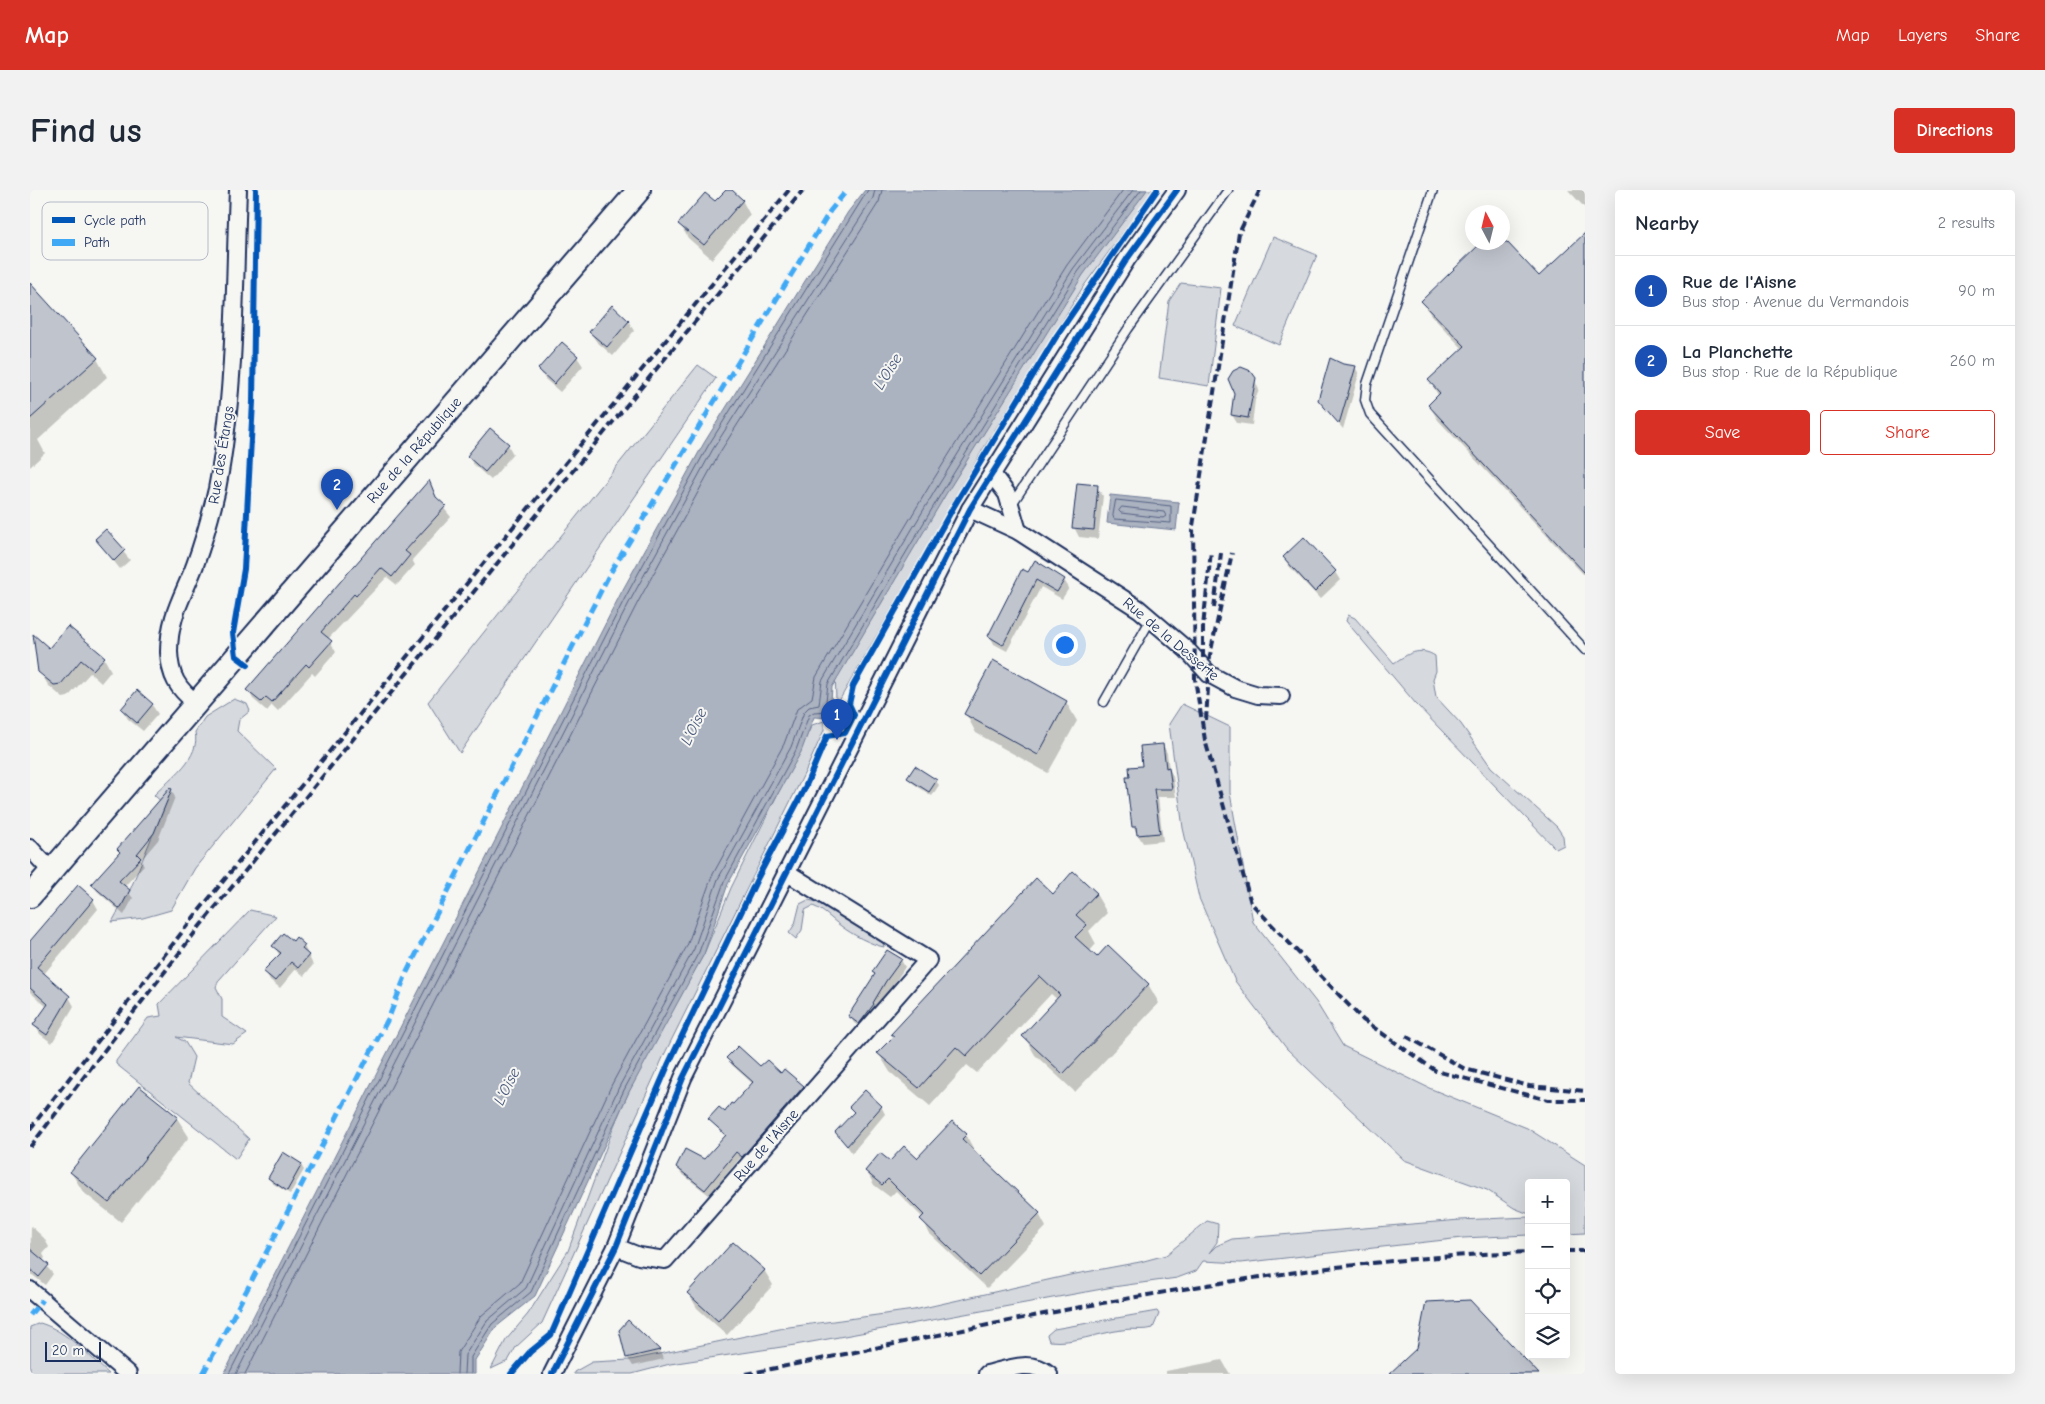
<!DOCTYPE html>
<meta charset="utf-8">
<style>
body{margin:0;font-family:"Comic Neue",sans-serif;background:#f2f2f3;color:#1f2937}
.controls{position:absolute;right:15px;bottom:15px;display:grid;overflow:hidden;border-radius:5px;box-shadow:0 5px 20px #0002}
.controls button{width:45px;height:45px;display:grid;place-items:center;padding:0;border:0;border-bottom:1px solid #e0e1e3;background:#fff;color:#1f2937;font:25px sans-serif}
.compass{position:absolute;left:1435px;top:15px;width:45px;height:45px;border-radius:50%;background:#fff;box-shadow:0 5px 20px #0002;rotate:353deg}
.scale{position:absolute;left:15px;bottom:12px;width:56px;box-sizing:border-box;padding-left:5px;border:2px solid #1b2f5e;border-top:0;font-size:14px;line-height:18px;white-space:nowrap;color:#1b2f5e;-webkit-text-stroke:4px #f6f6f2;paint-order:stroke}
.you{position:absolute;left:1034px;top:454px;width:18px;height:18px;margin:-12px;border:4px solid #fff;border-radius:50%;background:#1a73e8;box-shadow:0 0 0 8px #1a73e833}
.badge{display:grid;place-items:center;width:32px;height:32px;border-radius:50%;background:#d93025;color:#fff;font-size:16px;font-weight:700}
.pin{position:absolute;translate:-50% -41px;filter:drop-shadow(0 1px 2px #0008)}
.pin::after{content:'';position:absolute;top:26px;width:18px;height:15px;background:inherit;clip-path:polygon(0 0,100% 0,50% 100%)}
.list{margin:0;padding:0;list-style:none}
h2{display:flex;justify-content:space-between;align-items:center;height:65px;margin:0;padding:0 20px;font-size:21px}
h2 small{font-size:16px;font-weight:400;color:#747a83}
.list li{display:grid;grid-template-columns:32px 1fr auto;gap:15px;align-items:center;box-sizing:border-box;height:70px;padding:0 20px;border-top:1px solid #e0e1e3}
.list b{display:block;font-size:19px;white-space:nowrap}
.list p{margin:0;font-size:16px;white-space:nowrap;color:#747a83}
.list em{font-size:16px;font-style:normal;color:#747a83}
.actions{display:flex;gap:10px;padding:15px 20px}
.actions a{flex:1;padding:11px 0;border:1px solid #d93025;border-radius:5px;text-align:center;font-size:18px;color:#d93025}
.actions .main{background:#d93025;color:#fff}
.icon{flex:none;width:28px;height:28px;fill:none;stroke:currentColor;stroke-width:2;stroke-linecap:round;stroke-linejoin:round}
.map{position:relative;flex:none;width:1555px;height:1184px;overflow:hidden;border-radius:5px}
header{display:flex;align-items:center;gap:30px;box-sizing:border-box;height:70px;padding:0 25px;background:#d93025;color:#fff}
header strong{font-size:24px}
nav{display:flex;gap:28px;margin-inline-start:auto;font-size:18px}
.intro{display:flex;align-items:center;justify-content:space-between;box-sizing:border-box;height:120px;padding:0 30px}
h1{margin:0;font-size:35px}
.button{padding:12px 22px;border-radius:5px;background:#d93025;color:#fff;font-size:18px;font-weight:700}
main{display:flex;gap:30px;padding:0 30px}
aside{flex:1;background:#fff;border-radius:5px;box-shadow:0 5px 20px #0002}
.map>svg:first-child{display:block}
</style>
<header>
<strong>Map</strong>
<nav><a>Map</a><a>Layers</a><a>Share</a></nav>
</header>
<div class="intro"><h1>Find us</h1><a class="button">Directions</a></div>
<main>
<div class="map">
<svg width="1555" height="1184" viewBox="0 0 1555 1184">
<rect width="100%" height="100%" fill="#f6f6f2"/>
<filter id="ink" filterUnits="userSpaceOnUse"><feTurbulence type="fractalNoise" baseFrequency=".02" numOctaves="2"/><feDisplacementMap in="SourceGraphic" scale="10" xChannelSelector="R" yChannelSelector="G"/><feConvolveMatrix kernelMatrix="1 2 1 2 8 2 1 2 1" color-interpolation-filters="sRGB"/></filter>
<g filter="url(#ink)">
<g fill="#d6d9dd" stroke="#78849e">
<path d="M 1102,0 L 1124,0 L 1053,97 L 953,259 L 809,511 L 806,510 L 805,481 Z"/>
<path d="M 1243,47 L 1287,65 L 1249,155 L 1205,136 Z"/>
<path d="M 1151,93 L 1191,98 L 1179,196 L 1129,188 L 1139,111 Z"/>
<path d="M 668,175 L 686,188 L 430,563 L 398,512 Z"/>
<path d="M 1318,425 L 1325,428 L 1364,473 C 1377,464 1390,456 1405,466 L 1406,481 L 1403,489 L 1406,507 L 1431,534 L 1461,577 L 1527,637 L 1533,646 L 1534,655 L 1526,659 L 1386,514 L 1316,431 Z"/>
<path d="M 204,509 L 217,514 L 220,521 L 209,530 L 207,541 L 246,579 L 165,678 L 141,720 L 113,728 L 82,732 L 100,700 L 135,615 L 124,605 C 141,588 171,568 165,542 L 175,527 Z"/>
<path d="M 1152,514 L 1200,537 L 1200,603 L 1223,732 L 1286,812 L 1313,856 L 1399,898 L 1497,938 L 1555,975 L 1555,1043 L 1536,1044 L 1536,993 L 1499,993 L 1499,1024 L 1484,1018 L 1457,1000 L 1374,970 L 1257,859 L 1205,791 L 1169,708 L 1153,638 L 1139,534 Z"/>
<path d="M 794,531 L 794,540 L 776,580 L 635,863 L 512,1133 L 486,1157 L 478,1171 L 461,1179 L 476,1150 L 498,1124 L 538,1061 L 584,936 L 609,878 L 674,764 L 701,698 L 782,535 Z"/>
<path d="M 778,710 L 788,712 L 853,753 L 854,757 C 842,755 821,744 811,736 C 801,729 795,721 783,716 L 775,720 L 772,740 L 766,749 L 759,743 L 765,734 L 770,714 Z"/>
<path d="M 220,720 L 246,726 L 189,790 L 186,797 L 192,809 L 192,827 L 217,844 L 203,854 L 146,847 L 155,852 L 164,867 L 158,893 L 219,949 L 206,969 L 86,874 L 86,871 L 118,828 L 131,826 L 129,814 Z"/>
<path d="M 1499,1027 L 1499,1045 L 1432,1048 L 1211,1073 L 1173,1071 L 1166,1081 L 1147,1088 L 1083,1097 L 765,1155 L 640,1174 L 602,1184 L 544,1184 L 544,1182 L 562,1172 L 600,1170 L 759,1137 L 884,1120 L 1040,1085 L 1110,1072 L 1136,1065 L 1177,1031 L 1188,1034 L 1187,1052 L 1179,1063 L 1186,1056 L 1202,1049 L 1430,1030 Z"/>
<path d="M 1127,1121 L 1129,1124 L 1123,1138 C 1112,1141 1102,1138 1092,1140 C 1068,1143 1043,1154 1019,1151 L 1017,1145 L 1024,1139 Z"/>
<path d="M 10,1133 C 37,1141 59,1166 79,1184 L 0,1184 L 0,1137 Z"/>
</g>
<g fill="#abb2c0" stroke="#717e99">
<path d="M 835,0 L 1117,0 L 1053,85 L 916,304 L 802,497 L 801,511 L 805,519 L 801,528 L 784,527 L 771,562 L 698,694 L 674,764 L 599,902 L 505,1106 L 466,1137 L 445,1170 L 445,1184 L 194,1184 L 591,403 L 674,253 L 818,22 Z"/>
<path d="M 1080,305 L 1149,312 L 1146,340 L 1077,333 Z"/>
</g>
<g fill="#0003">
<path d="M 697,0 L 712,10 L 720,25 L 682,69 L 658,48 L 650,34 L 686,13 Z"/>
<path d="M 1538,0 L 1555,0 L 1555,18 Z"/>
<path d="M 1555,45 L 1555,386 L 1408,230 L 1399,215 L 1408,205 L 1400,191 L 1433,159 L 1401,125 L 1392,111 L 1472,52 L 1472,50 L 1509,88 Z"/>
<path d="M 0,106 L 67,169 L 77,187 L 8,250 L 15,263 L 0,277 Z"/>
<path d="M 582,117 L 599,132 L 604,141 L 583,166 L 566,151 L 560,142 Z"/>
<path d="M 532,153 L 547,167 L 553,176 L 530,202 L 515,189 L 509,179 Z"/>
<path d="M 1312,175 L 1325,177 L 1329,184 L 1313,239 L 1289,210 Z"/>
<path d="M 1222,184 L 1229,200 L 1225,210 L 1222,235 L 1207,233 L 1202,225 Z"/>
<path d="M 478,255 L 483,264 L 461,290 L 444,275 L 438,266 Z"/>
<path d="M 399,292 L 408,311 L 421,327 L 382,370 L 385,375 L 367,395 L 357,387 L 298,449 L 306,462 L 285,486 L 282,483 L 248,521 L 242,515 L 237,521 L 223,509 L 218,500 Z"/>
<path d="M 1067,297 L 1073,306 L 1068,349 L 1049,347 L 1044,337 Z"/>
<path d="M 76,341 L 100,370 L 90,379 L 67,350 Z"/>
<path d="M 1274,349 L 1305,382 L 1310,390 L 1290,409 L 1259,376 L 1254,368 Z"/>
<path d="M 1005,372 L 1034,390 L 1039,398 L 1032,409 L 1011,397 L 977,461 L 964,454 L 960,446 Z"/>
<path d="M 19,460 L 74,468 L 81,481 L 71,493 L 60,483 L 38,507 L 33,508 L 18,495 L 10,481 Z"/>
<path d="M 964,472 L 1036,512 L 1047,531 L 1018,583 L 946,543 L 936,524 Z"/>
<path d="M 122,515 L 128,524 L 113,541 L 98,529 L 92,519 Z"/>
<path d="M 1133,555 L 1137,563 L 1139,579 L 1143,586 L 1146,607 L 1128,607 L 1133,651 L 1113,653 L 1103,637 L 1102,588 Z"/>
<path d="M 879,588 L 906,591 L 909,595 L 902,606 L 881,592 Z"/>
<path d="M 141,600 L 145,607 L 128,650 L 111,670 L 114,675 L 94,697 L 103,708 L 94,725 L 67,701 L 63,694 L 91,663 L 88,659 Z"/>
<path d="M 1066,704 L 1077,723 L 1059,741 L 1066,754 L 1059,762 L 1067,769 L 1118,794 L 1129,813 L 1045,902 L 1005,865 L 994,846 L 1028,810 L 1021,804 L 947,883 L 937,875 L 900,916 L 860,882 L 849,864 L 864,847 L 863,844 L 1023,705 Z"/>
<path d="M 63,710 L 68,719 L 14,784 L 39,807 L 44,816 L 22,853 L 10,844 L 5,835 L 17,817 L 0,802 L 0,752 Z"/>
<path d="M 263,753 L 274,756 L 283,775 L 274,786 L 266,779 L 250,798 L 240,790 L 235,781 L 250,766 L 244,756 Z"/>
<path d="M 871,770 L 875,777 L 834,840 L 824,833 L 820,826 L 845,785 L 844,782 Z"/>
<path d="M 698,868 L 730,878 L 773,897 L 777,904 L 716,973 L 710,968 L 679,1005 L 651,983 L 647,977 L 675,971 L 696,947 L 679,929 L 695,924 L 723,894 L 702,875 Z"/>
<path d="M 109,897 L 147,928 L 159,947 L 91,1032 L 53,1002 L 41,982 Z"/>
<path d="M 851,916 L 855,924 L 822,963 L 807,942 L 824,923 L 821,918 Z"/>
<path d="M 936,945 L 943,958 L 942,960 L 1009,1024 L 1016,1037 L 957,1098 L 899,1043 L 893,1028 L 866,1001 L 860,1007 L 844,995 L 837,982 L 860,973 L 887,970 Z"/>
<path d="M 254,964 L 271,975 L 274,980 L 260,1004 L 242,993 L 239,988 Z"/>
<path d="M 1,1036 L 14,1048 L 19,1057 L 13,1064 L 15,1068 L 12,1071 L 23,1084 L 15,1095 L 0,1083 Z"/>
<path d="M 734,1080 L 743,1095 L 697,1145 L 667,1118 L 659,1104 Z"/>
<path d="M 598,1132 L 629,1161 L 634,1169 L 603,1176 L 597,1167 Z"/>
<path d="M 1192,1170 L 1200,1184 L 1136,1184 L 1136,1181 Z"/>
</g>
<g fill="none" stroke-linecap="round" stroke-linejoin="round">
<g stroke="#556385" stroke-width="1">
<path d="M 1086,310 L 1141,316 L 1141,333 L 1084,329 L 1083,326 Z"/>
<path d="M 1092,317 L 1134,322 L 1136,326 L 1133,328 L 1091,323 L 1089,321 Z"/>
<path d="M 199,1184 L 596,406 L 678,256 L 838,0"/>
<path d="M 206,1184 L 601,409 L 683,259 L 843,8 L 845,0"/>
<path d="M 215,1184 L 608,412 L 690,262 L 849,12 L 852,0"/>
<path d="M 427,1184 L 428,1162 L 451,1126 L 490,1093 L 582,894 L 657,756 L 682,686 L 754,554 L 767,519 L 782,508 L 786,487 L 900,295 L 1037,75 L 1093,0"/>
<path d="M 434,1184 L 435,1165 L 457,1131 L 496,1098 L 589,897 L 664,759 L 688,689 L 761,557 L 774,522 L 779,517 L 789,515 L 792,491 L 906,299 L 1043,79 L 1103,0"/>
<path d="M 441,1184 L 441,1167 L 462,1134 L 501,1102 L 594,900 L 669,762 L 694,692 L 766,560 L 779,525 L 784,522 L 799,521 L 796,511 L 798,494 L 912,302 L 1048,82 L 1111,0"/>
</g>
</g>
<g fill="#c0c4cd" stroke="#1b2f5e">
<path d="M 696,0 L 702,0 L 713,10 L 674,55 L 648,34 L 675,3 L 685,11 Z"/>
<path d="M 1555,43 L 1555,383 L 1398,215 L 1410,203 L 1398,190 L 1435,156 L 1391,111 L 1452,52 L 1477,52 L 1509,86 Z"/>
<path d="M 0,93 L 68,168 L 0,229 Z"/>
<path d="M 582,115 L 599,131 L 577,157 L 559,142 Z"/>
<path d="M 532,152 L 548,166 L 524,194 L 508,179 Z"/>
<path d="M 1300,168 L 1313,174 L 1326,176 L 1309,234 L 1288,210 Z"/>
<path d="M 1211,177 L 1221,181 L 1226,188 L 1218,228 L 1201,225 L 1204,203 L 1198,189 L 1203,181 Z"/>
<path d="M 460,238 L 479,254 L 455,282 L 437,266 Z"/>
<path d="M 399,290 L 406,307 L 416,316 L 375,361 L 380,365 L 362,387 L 351,378 L 326,406 L 324,404 L 291,442 L 302,451 L 279,477 L 276,474 L 242,512 L 236,507 L 231,512 L 216,500 Z"/>
<path d="M 1047,293 L 1068,295 L 1064,340 L 1042,338 Z"/>
<path d="M 76,339 L 95,360 L 84,371 L 65,349 Z"/>
<path d="M 1274,347 L 1306,381 L 1285,402 L 1253,367 Z"/>
<path d="M 1005,370 L 1035,389 L 1027,402 L 1006,390 L 973,455 L 958,446 L 992,379 L 998,382 Z"/>
<path d="M 38,436 L 75,467 L 63,480 L 51,470 L 31,494 L 24,495 L 8,482 L 3,444 L 19,458 Z"/>
<path d="M 963,470 L 1037,511 L 1008,565 L 934,524 Z"/>
<path d="M 107,500 L 123,514 L 107,533 L 91,519 Z"/>
<path d="M 1133,554 L 1136,578 L 1139,577 L 1142,599 L 1124,599 L 1130,643 L 1107,645 L 1106,637 L 1102,637 L 1096,587 L 1100,587 L 1099,577 L 1112,576 L 1110,556 Z"/>
<path d="M 885,576 L 907,590 L 899,602 L 877,588 Z"/>
<path d="M 140,598 L 142,599 L 124,643 L 107,664 L 111,668 L 89,691 L 100,700 L 90,719 L 61,694 L 90,662 L 87,659 Z"/>
<path d="M 1043,681 L 1067,703 L 1046,725 L 1057,735 L 1045,747 L 1067,767 L 1078,755 L 1119,794 L 1033,884 L 992,846 L 1030,805 L 1010,786 L 936,866 L 926,857 L 889,898 L 847,863 L 864,846 L 861,844 L 1006,688 L 1023,704 Z"/>
<path d="M 48,695 L 64,709 L 7,777 L 40,806 L 17,845 L 3,835 L 18,814 L 0,798 L 0,751 Z"/>
<path d="M 253,743 L 263,751 L 266,747 L 275,755 L 272,759 L 279,765 L 268,778 L 261,772 L 245,791 L 233,781 L 251,763 L 242,756 Z"/>
<path d="M 857,760 L 872,769 L 856,791 L 843,813 L 844,814 L 829,834 L 818,826 L 845,784 L 842,782 Z"/>
<path d="M 708,856 L 730,876 L 737,870 L 751,883 L 754,879 L 774,896 L 712,967 L 706,962 L 675,1000 L 646,977 L 655,959 L 674,969 L 696,945 L 678,929 L 689,917 L 695,922 L 701,913 L 703,914 L 723,892 L 696,868 Z"/>
<path d="M 109,896 L 148,927 L 79,1013 L 40,982 Z"/>
<path d="M 835,900 L 852,916 L 817,956 L 805,942 L 824,922 L 819,917 Z"/>
<path d="M 922,931 L 937,944 L 932,949 L 1010,1023 L 949,1086 L 890,1029 L 894,1025 L 858,989 L 852,995 L 835,981 L 850,963 L 860,971 L 874,956 L 887,968 Z"/>
<path d="M 253,962 L 272,974 L 257,1001 L 238,988 Z"/>
<path d="M 703,1052 L 735,1080 L 688,1131 L 657,1103 Z"/>
<path d="M 0,1059 L 19,1075 L 9,1087 L 0,1079 Z"/>
<path d="M 1440,1110 L 1509,1184 L 1359,1184 L 1387,1158 L 1396,1112 Z"/>
<path d="M 598,1130 L 630,1160 L 596,1168 L 589,1140 Z"/>
</g>
<g fill="none" stroke-linecap="round" stroke-linejoin="round">
<g stroke="#1b2f5e" stroke-width="11">
<g id="service">
<path d="M 1403,0 L 1337,194 L 1335,210 L 1340,224 L 1555,460"/>
<path d="M 982,314 L 1098,139 L 1198,0"/>
<path d="M 1074,512 L 1121,429"/>
</g>
</g>
<g stroke="#1b2f5e" stroke-width="20">
<g id="minor">
<path d="M 962,284 L 977,304 L 988,341"/>
<path d="M 940,319 L 988,341 L 1109,419 L 1157,460 L 1179,484 L 1205,498 L 1228,505 L 1251,506"/>
<path d="M 166,513 C 147,498 140,486 139,462 C 139,426 153,407 165,375 C 174,350 181,325 187,299 C 206,200 204,100 208,0"/>
<path d="M 0,658 L 21,681"/>
<path d="M 586,1057 L 609,1066 L 635,1070 L 898,770 L 756,682"/>
<path d="M 0,1100 L 98,1184"/>
<path d="M 522,1184 L 586,1057 L 653,888 L 940,319 L 1097,69 L 1147,0"/>
<path d="M 957,1184 C 977,1179 1001,1169 1019,1184"/>
</g>
</g>
<g stroke="#1b2f5e" stroke-width="26">
<path id="secondary" d="M 0,706 L 609,0"/>
</g>
<use href="#service" stroke="#f6f6f2" stroke-width="8"/>
<use href="#minor" stroke="#f6f6f2" stroke-width="16"/>
<use href="#secondary" stroke="#f6f6f2" stroke-width="22"/>
<g stroke="#1b2f5e" stroke-width="4" stroke-dasharray="8 4" stroke-linecap="butt">
<path d="M 1230,0 L 1209,43 L 1163,336 L 1165,489 L 1175,550 L 1221,713 L 1333,830 L 1406,881 L 1518,910 L 1555,910"/>
<path d="M 1184,418 L 1191,363"/>
<path d="M 1173,480 L 1173,437 L 1181,361"/>
<path d="M 1176,530 L 1180,465 L 1202,363"/>
<path d="M 1376,846 L 1435,879 L 1499,896 L 1555,901"/>
<path d="M 0,939 L 163,728 L 759,0"/>
<path d="M 0,957 L 170,736 L 773,0"/>
<path d="M 1536,1061 L 1555,1061"/>
<path d="M 716,1184 C 974,1133 1234,1071 1499,1062"/>
</g>
<g stroke="#3fa9f5" stroke-width="5" stroke-dasharray="10 5" stroke-linecap="butt">
<path d="M 0,1125 L 12,1110"/>
<path d="M 173,1184 L 359,827 L 377,782 L 579,385 L 800,21 L 817,0"/>
</g>
<g stroke="#f6f6f2" stroke-width="9">
<g id="cycleway">
<path d="M 218,475 L 206,466 L 203,443 L 214,379 L 223,212 L 226,0"/>
<path d="M 481,1184 L 500,1162 L 521,1145 L 639,873 L 728,687 L 774,600 L 797,546 L 815,543 L 824,525 L 819,514 L 823,496 L 924,316 L 1026,147 L 1127,0"/>
<path d="M 522,1184 L 586,1057 L 653,888 L 940,319 L 1097,69 L 1147,0"/>
</g>
</g>
<use href="#cycleway" stroke="#0057b8" stroke-width="6"/>
</g>
</g>
<g text-anchor="middle" stroke-width="4" stroke-linejoin="round" paint-order="stroke">
<g font-size="15" fill="#1b2f5e" stroke="#f6f6f2">
<text transform="translate(384 260) rotate(-49)" y="5">Rue de la République</text>
<text transform="translate(191 265) rotate(-81)" y="5">Rue des Étangs</text>
<text transform="translate(1141 449) rotate(40)" y="5">Rue de la Desserte</text>
<text transform="translate(736 955) rotate(-49)" y="5">Rue de l'Aisne</text>
</g>
<g font-size="16" font-style="italic" fill="#46567b" stroke="#f6f6f2">
<text transform="translate(857 181) rotate(-58)" y="6">L'Oise</text>
<text transform="translate(663 536) rotate(-63)" y="6">L'Oise</text>
<text transform="translate(476 896) rotate(-63)" y="6">L'Oise</text>
</g>
</g>
<rect x="12" y="12" width="166" height="58" rx="8" fill="#f6f6f2" stroke="#b4bac6" stroke-width="1"/>
<rect x="22" y="27" width="23" height="6" fill="#0057b8"/>
<rect x="22" y="49" width="23" height="7" fill="#3fa9f5"/>
<g font-size="14" fill="#1b2f5e">
<text x="54" y="35">Cycle path</text>
<text x="54" y="57">Path</text>
</g>
</svg>
<div class="controls">
<button>+</button>
<button>−</button>
<button><svg class="icon" aria-label="locate" viewBox="0 0 24 24"><circle cx="12" cy="12" r="6"/><path d="M12 2v4M12 18v4M2 12h4M18 12h4"/></svg></button>
<button><svg class="icon" aria-label="layers" viewBox="0 0 24 24"><path d="M12 4l9 5-9 5-9-5zM3 14l9 5 9-5"/></svg></button>
</div>
<svg class="compass" viewBox="-18 -18 36 36"><path d="M0-13l5 13h-10z" fill="#e53935"/><path d="M0 13l5-13h-10z" fill="#747a83"/></svg>
<div class="scale">20 m</div>
<div class="you"></div>
<div class="pin badge" style="left:807px;top:550px;background:#1a4fb4">1</div>
<div class="pin badge" style="left:307px;top:320px;background:#1a4fb4">2</div>
</div>
<aside>
<h2>Nearby<small>2 results</small></h2>
<ul class="list">
<li><span class="badge" style="background:#1a4fb4">1</span><div><b>Rue de l'Aisne</b><p>Bus stop · Avenue du Vermandois</p></div><em>90 m</em></li>
<li><span class="badge" style="background:#1a4fb4">2</span><div><b>La Planchette</b><p>Bus stop · Rue de la République</p></div><em>260 m</em></li>
</ul>
<div class="actions"><a class="main">Save</a><a>Share</a></div>
</aside>
</main>
